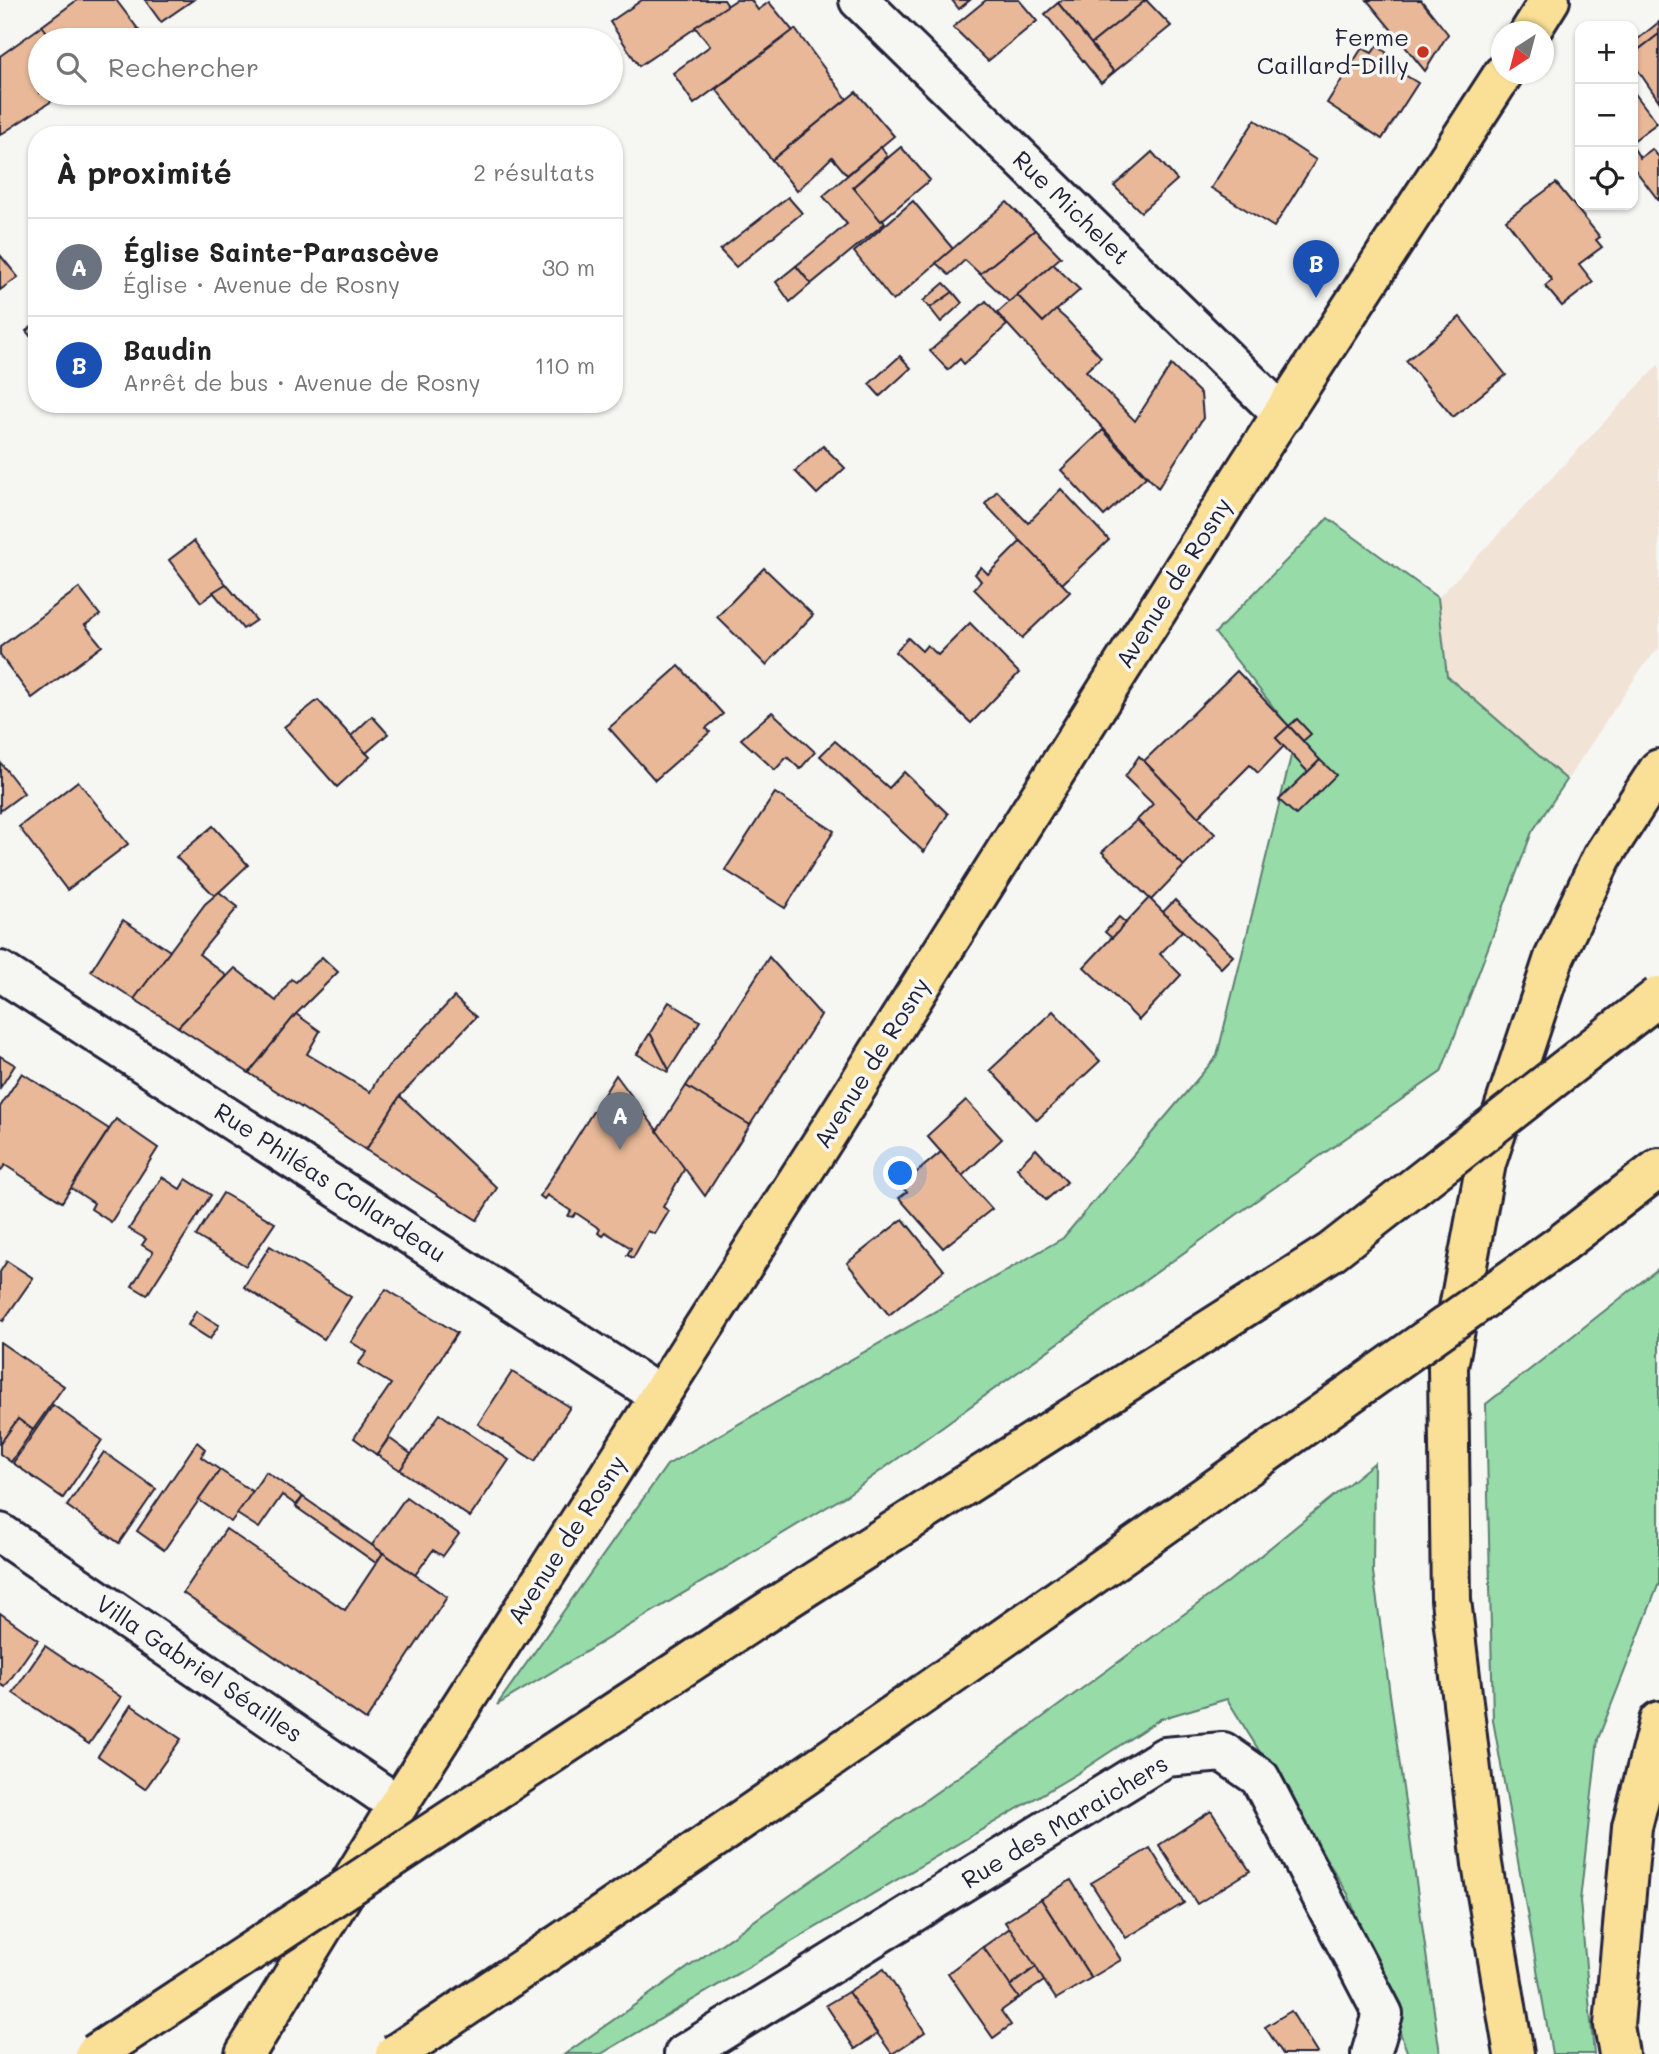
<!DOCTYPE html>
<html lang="fr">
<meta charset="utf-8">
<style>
body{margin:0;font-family:Mali,sans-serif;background:#f2f2f2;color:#222}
.controls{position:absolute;right:21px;top:21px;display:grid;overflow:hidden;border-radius:14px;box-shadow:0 2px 5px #0004}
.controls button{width:63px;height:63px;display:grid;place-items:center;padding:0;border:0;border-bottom:2px solid #e0e0e0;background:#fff;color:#222;font:35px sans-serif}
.compass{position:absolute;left:1491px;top:21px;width:63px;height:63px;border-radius:50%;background:#fff;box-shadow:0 2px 5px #0004;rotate:216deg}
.you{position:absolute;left:901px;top:1174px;width:24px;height:24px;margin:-18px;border:5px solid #fff;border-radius:50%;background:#1a73e8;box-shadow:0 0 0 10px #1a73e833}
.badge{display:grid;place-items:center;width:46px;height:46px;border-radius:50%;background:#7c3aed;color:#fff;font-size:23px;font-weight:700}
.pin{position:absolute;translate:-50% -58px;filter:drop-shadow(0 2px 4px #0008)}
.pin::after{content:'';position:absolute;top:37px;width:24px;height:21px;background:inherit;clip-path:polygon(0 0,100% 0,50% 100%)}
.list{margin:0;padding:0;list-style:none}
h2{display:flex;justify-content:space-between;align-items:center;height:91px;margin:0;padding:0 28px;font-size:30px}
h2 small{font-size:23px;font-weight:400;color:#767676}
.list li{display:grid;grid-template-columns:46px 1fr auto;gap:21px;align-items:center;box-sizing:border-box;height:98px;padding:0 28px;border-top:2px solid #e0e0e0}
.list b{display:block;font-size:26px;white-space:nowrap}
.list p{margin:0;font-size:23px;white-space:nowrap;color:#767676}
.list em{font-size:23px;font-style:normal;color:#767676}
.icon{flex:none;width:38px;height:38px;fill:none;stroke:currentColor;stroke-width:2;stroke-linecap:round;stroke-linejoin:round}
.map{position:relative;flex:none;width:1659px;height:2054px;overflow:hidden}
.search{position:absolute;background:#fff;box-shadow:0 2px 5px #0004;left:28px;top:28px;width:595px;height:77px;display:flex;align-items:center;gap:18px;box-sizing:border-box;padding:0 24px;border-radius:38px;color:#767676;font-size:26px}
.panel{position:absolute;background:#fff;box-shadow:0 2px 5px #0004;left:28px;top:126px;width:595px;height:287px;border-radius:28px}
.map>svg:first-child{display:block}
</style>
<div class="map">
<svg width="1659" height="2054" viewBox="0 0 1659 2054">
<rect width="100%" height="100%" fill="#f6f6f2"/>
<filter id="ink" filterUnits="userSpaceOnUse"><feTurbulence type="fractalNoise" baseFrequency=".0143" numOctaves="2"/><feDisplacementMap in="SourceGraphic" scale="14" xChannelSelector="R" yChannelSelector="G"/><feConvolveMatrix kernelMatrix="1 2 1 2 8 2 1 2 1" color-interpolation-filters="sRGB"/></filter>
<g filter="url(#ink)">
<path fill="#f2e3d7" d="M 1659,364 L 1659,648 L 1643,666 L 1567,780 L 1447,676 L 1438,598 Z"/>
<g fill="#96dba8" stroke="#5c7e72" stroke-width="2">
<path d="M 1328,518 L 1438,598 L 1447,676 L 1567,780 L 1532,832 L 1441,1072 L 1271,1190 L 847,1495 L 497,1705 L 667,1465 L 1063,1238 L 1217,1056 L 1296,736 L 1215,633 Z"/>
<path d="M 1659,1268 L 1659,1583 L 1598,1739 L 1580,1901 L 1594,2054 L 1552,2054 L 1493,1720 L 1486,1404 Z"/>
<path d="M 1374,1463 L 1373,1572 L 1440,2054 L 1408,2054 L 1348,1894 L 1227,1699 L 1160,1719 L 1078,1773 L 601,2054 L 565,2054 L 1032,1725 L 1228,1582 Z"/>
</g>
<g fill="#e8b898" stroke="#22223b" stroke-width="2">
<path d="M 77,0 L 116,0 L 144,37 L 139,40 L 53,40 L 42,26 Z"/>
<path d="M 145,0 L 193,0 L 161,22 Z"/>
<path d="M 642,0 L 724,0 L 728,6 L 639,66 L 610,22 Z"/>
<path d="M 736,0 L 751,0 L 758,10 L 769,2 L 793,31 L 694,104 L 673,73 L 710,46 L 695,27 Z"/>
<path d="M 952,0 L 970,0 L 959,9 Z"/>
<path d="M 986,0 L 1019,0 L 1037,21 L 988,61 L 953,27 Z"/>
<path d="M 1062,0 L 1146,0 L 1091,44 L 1058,3 Z"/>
<path d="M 1146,0 L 1171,26 L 1114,72 L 1091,44 Z"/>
<path d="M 1367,0 L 1421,0 L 1448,34 L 1425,71 Z"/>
<path d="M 1058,3 L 1114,72 L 1101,83 L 1045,14 Z"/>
<path d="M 1659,22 L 1659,34 L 1633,54 L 1633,43 Z"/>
<path d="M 42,26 L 53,40 L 40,40 L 40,93 L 64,93 L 0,135 L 0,56 Z"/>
<path d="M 795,29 L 847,99 L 772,160 L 716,89 Z"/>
<path d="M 1659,34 L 1659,101 L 1633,63 L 1633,54 Z"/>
<path d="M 1377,46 L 1387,53 L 1382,61 L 1418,83 L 1382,139 L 1327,103 L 1362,48 L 1372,53 Z"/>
<path d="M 1633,91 L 1657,123 L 1633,141 Z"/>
<path d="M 856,92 L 894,136 L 847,175 L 832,157 L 797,191 L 772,160 Z"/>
<path d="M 1255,120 L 1316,160 L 1274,227 L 1211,188 Z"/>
<path d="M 881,147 L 887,156 L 853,187 L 885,223 L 811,284 L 796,266 L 847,224 L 823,196 Z"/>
<path d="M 901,147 L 930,180 L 881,221 L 853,187 Z"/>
<path d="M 1633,147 L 1640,158 L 1652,149 L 1659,157 L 1659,201 L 1633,167 Z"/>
<path d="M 1152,152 L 1177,180 L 1141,212 L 1114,186 Z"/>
<path d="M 1556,183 L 1600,237 L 1596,240 L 1602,247 L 1579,264 L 1593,282 L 1562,306 L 1545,286 L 1552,280 L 1506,220 Z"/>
<path d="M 788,197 L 802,213 L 736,267 L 720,250 Z"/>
<path d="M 913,201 L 953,249 L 893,301 L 854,252 Z"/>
<path d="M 1007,202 L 1035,230 L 980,274 L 965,260 L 949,275 L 936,263 Z"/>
<path d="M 1035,230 L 1061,257 L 1009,302 L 980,274 Z"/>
<path d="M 0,255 L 18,277 L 0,290 Z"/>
<path d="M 1053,264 L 1080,290 L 1043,322 L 1017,295 Z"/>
<path d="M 796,266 L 811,284 L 790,302 L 776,282 Z"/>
<path d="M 944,283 L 953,292 L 930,308 L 923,301 Z"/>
<path d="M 953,292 L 962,303 L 941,322 L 930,308 Z"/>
<path d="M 1017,295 L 1043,322 L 1056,310 L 1067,320 L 1101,357 L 1086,371 L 1135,421 L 1171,365 L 1201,394 L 1203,418 L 1158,488 L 997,313 Z"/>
<path d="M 986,301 L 1007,325 L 964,364 L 960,359 L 948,370 L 930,351 Z"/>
<path d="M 1460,317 L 1506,375 L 1453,417 L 1406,361 Z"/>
<path d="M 37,323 L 37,344 L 26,331 Z"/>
<path d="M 900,356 L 911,368 L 880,396 L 869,384 Z"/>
<path d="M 1103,430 L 1146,477 L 1104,516 L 1061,470 Z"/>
<path d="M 823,446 L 845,468 L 817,494 L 795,471 Z"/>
<path d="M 1061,489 L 1109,540 L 1062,584 L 985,504 L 997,491 L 1028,523 Z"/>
<path d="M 194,541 L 226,584 L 201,602 L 169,560 Z"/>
<path d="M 1021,541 L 1070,592 L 1022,638 L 974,589 L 981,581 L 975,574 L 981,567 L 988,574 Z"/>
<path d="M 764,568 L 813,615 L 766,665 L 717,617 Z"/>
<path d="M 226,584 L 256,620 L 243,629 L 213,592 Z"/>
<path d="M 79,588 L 100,615 L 85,625 L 102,646 L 32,698 L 0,655 L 0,647 Z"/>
<path d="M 970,623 L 1019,673 L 971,723 L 895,652 L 908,638 L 922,651 L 927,645 L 938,655 Z"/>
<path d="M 679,666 L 723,714 L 706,728 L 710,732 L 655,780 L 609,728 Z"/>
<path d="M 1237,671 L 1289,726 L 1276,738 L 1284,746 L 1258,773 L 1250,765 L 1198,817 L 1144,761 Z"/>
<path d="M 318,700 L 370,757 L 337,787 L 284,727 Z"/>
<path d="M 772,712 L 815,752 L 800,769 L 787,757 L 775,770 L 741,739 Z"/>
<path d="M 372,716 L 388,734 L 366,753 L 351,736 Z"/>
<path d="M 1297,719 L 1311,734 L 1303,741 L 1289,726 Z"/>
<path d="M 1289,726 L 1320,760 L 1308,772 L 1276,738 Z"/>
<path d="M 835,741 L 889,788 L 904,772 L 948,814 L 924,852 L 820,756 Z"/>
<path d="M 1139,756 L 1215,834 L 1184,866 L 1137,820 L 1153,804 L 1125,777 Z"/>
<path d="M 1320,760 L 1336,775 L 1296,815 L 1279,800 Z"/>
<path d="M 0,762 L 24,793 L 0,811 Z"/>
<path d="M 78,781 L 128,844 L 67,890 L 19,827 Z"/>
<path d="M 775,793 L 834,831 L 785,908 L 725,870 Z"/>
<path d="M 1137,820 L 1184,866 L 1151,900 L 1102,852 Z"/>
<path d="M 213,826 L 248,865 L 215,896 L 176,857 Z"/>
<path d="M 219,892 L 238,907 L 199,954 L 227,976 L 178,1027 L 134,999 L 205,904 Z"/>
<path d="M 1149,898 L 1182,931 L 1160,954 L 1181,975 L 1139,1020 L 1084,967 Z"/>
<path d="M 1175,900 L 1233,956 L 1221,968 L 1163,912 Z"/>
<path d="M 1119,917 L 1126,923 L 1112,938 L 1105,932 Z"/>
<path d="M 123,920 L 170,951 L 134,999 L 91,971 Z"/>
<path d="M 322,957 L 338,972 L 296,1014 L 249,1073 L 178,1027 L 235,968 L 276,1001 L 291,979 L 296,982 Z"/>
<path d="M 769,957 L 821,1015 L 750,1125 L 686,1086 Z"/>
<path d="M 454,997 L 476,1017 L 400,1096 L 366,1150 L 249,1073 L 296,1014 L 320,1031 L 307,1054 L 370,1092 L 378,1078 Z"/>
<path d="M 669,1002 L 700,1021 L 669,1070 L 650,1033 Z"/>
<path d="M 1053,1011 L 1100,1061 L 1037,1120 L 990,1070 Z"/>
<path d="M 650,1033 L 669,1070 L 668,1072 L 637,1054 Z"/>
<path d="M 0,1056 L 15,1065 L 0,1088 Z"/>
<path d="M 22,1073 L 109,1129 L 62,1202 L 5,1165 L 0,1172 L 0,1107 Z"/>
<path d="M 616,1075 L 685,1168 L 663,1207 L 669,1211 L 655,1234 L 648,1231 L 633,1258 L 627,1255 L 631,1248 L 605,1232 L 603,1236 L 598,1233 L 600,1229 L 576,1213 L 573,1217 L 568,1216 L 571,1211 L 547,1195 L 544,1199 L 540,1196 Z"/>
<path d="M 686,1086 L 750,1125 L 705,1196 L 657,1131 Z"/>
<path d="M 400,1096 L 497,1188 L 477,1220 L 366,1150 Z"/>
<path d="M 966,1100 L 1002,1139 L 962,1176 L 927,1136 Z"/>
<path d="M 116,1119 L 158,1148 L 111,1222 L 91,1209 L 94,1203 L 71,1188 Z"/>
<path d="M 1036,1149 L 1067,1182 L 1046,1200 L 1017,1168 Z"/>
<path d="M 941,1152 L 992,1209 L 943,1248 L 899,1198 L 907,1192 L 900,1186 Z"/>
<path d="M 162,1177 L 180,1189 L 186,1179 L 211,1195 L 147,1295 L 132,1286 L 153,1252 L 142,1245 L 146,1239 L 129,1229 Z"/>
<path d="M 223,1193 L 275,1223 L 246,1266 L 196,1236 Z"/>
<path d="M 903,1219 L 944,1270 L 889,1315 L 847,1263 Z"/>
<path d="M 270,1246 L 351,1297 L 324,1339 L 244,1287 Z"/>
<path d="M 7,1261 L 33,1278 L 3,1321 L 0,1319 L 0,1272 Z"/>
<path d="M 386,1289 L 457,1333 L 377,1455 L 354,1438 L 391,1384 L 358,1364 L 367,1352 L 351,1342 Z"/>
<path d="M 196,1311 L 219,1325 L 210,1339 L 188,1325 Z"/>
<path d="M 0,1342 L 64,1386 L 33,1430 L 18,1419 L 0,1444 Z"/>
<path d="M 512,1372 L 570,1407 L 535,1461 L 478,1424 Z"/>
<path d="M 53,1405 L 102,1440 L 63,1498 L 13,1463 Z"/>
<path d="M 440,1414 L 509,1460 L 470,1517 L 400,1470 Z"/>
<path d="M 18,1419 L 33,1430 L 11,1462 L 0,1454 L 0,1444 Z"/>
<path d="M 389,1438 L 411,1454 L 400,1470 L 377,1455 Z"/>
<path d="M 197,1442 L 205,1449 L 201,1457 L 220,1470 L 164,1550 L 137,1531 Z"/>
<path d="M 104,1452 L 156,1489 L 119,1543 L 67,1506 Z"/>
<path d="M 220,1470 L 253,1492 L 231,1522 L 199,1500 Z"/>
<path d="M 266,1472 L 303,1497 L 296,1505 L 282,1495 L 259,1528 L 237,1514 Z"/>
<path d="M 303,1497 L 383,1553 L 376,1563 L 296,1507 Z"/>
<path d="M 406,1497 L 459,1534 L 443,1556 L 433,1550 L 415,1575 L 372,1545 Z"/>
<path d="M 226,1529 L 345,1610 L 383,1553 L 447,1597 L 366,1720 L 183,1593 Z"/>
<path d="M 0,1613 L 38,1640 L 5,1687 L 0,1684 Z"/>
<path d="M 45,1646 L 121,1697 L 89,1744 L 13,1693 Z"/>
<path d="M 131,1705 L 181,1739 L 145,1789 L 98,1756 Z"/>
<path d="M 1211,1811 L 1250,1871 L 1197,1904 L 1159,1845 Z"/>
<path d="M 1150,1848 L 1184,1903 L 1126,1938 L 1091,1883 Z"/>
<path d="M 1071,1880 L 1121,1960 L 1091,1978 L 1041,1899 Z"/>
<path d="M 1041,1899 L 1091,1978 L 1056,1999 L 1005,1922 Z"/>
<path d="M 1010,1928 L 1036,1967 L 1010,1986 L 983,1947 Z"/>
<path d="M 983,1947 L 1019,1998 L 1001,2011 L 1011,2025 L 993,2038 L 948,1973 Z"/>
<path d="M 1036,1967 L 1044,1981 L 1019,1998 L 1010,1986 Z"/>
<path d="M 884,1969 L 925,2032 L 892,2054 L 848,1992 Z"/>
<path d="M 848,1992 L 877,2034 L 855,2049 L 826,2005 Z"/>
<path d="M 1291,2011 L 1317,2053 L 1316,2054 L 1283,2054 L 1265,2027 Z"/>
</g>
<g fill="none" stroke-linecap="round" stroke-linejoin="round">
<g stroke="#22223b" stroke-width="44">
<g id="minor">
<path d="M 859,0 L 1283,415"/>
<path d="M 0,971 L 659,1395"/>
<path d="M 0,1533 L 398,1805"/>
<path d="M 684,2054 L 1165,1757 L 1223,1752 L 1260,1778 L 1383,2014 L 1371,2054"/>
</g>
</g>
<g stroke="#22223b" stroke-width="44">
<g id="primary">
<path d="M 1530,32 L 1550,0"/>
<path d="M 245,2054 L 398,1805 L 824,1139 L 1249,465 L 1503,74"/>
</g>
</g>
<g stroke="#22223b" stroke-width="44">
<g id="motorway">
<path d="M 1561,1244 L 1659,1168"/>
<path d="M 1514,2054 L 1482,1864 L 1451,1600 L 1448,1367 L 1486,1163 L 1554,958 L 1602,857 L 1659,769"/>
<path d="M 1619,2054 L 1614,2025 L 1632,1827 L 1659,1721"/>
</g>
</g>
<use href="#minor" stroke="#f6f6f2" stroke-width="38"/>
<use href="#primary" stroke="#fadf96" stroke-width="38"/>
<use href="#motorway" stroke="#fadf96" stroke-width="38"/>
<g stroke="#22223b" stroke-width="44" stroke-linecap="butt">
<g id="motorway-bridge">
<path d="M 95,2054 L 762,1615 L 1331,1252 L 1659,996"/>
<path d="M 395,2054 C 790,1792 1175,1518 1561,1244"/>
</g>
</g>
<use href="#motorway-bridge" stroke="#fadf96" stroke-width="38"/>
</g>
</g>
<circle fill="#c8321e" stroke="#f6f6f2" stroke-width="2.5" cx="1423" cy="52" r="7"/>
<g text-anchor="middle" stroke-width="7" stroke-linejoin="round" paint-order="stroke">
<g font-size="24" fill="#22223b" stroke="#f6f6f2" text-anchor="end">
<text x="1409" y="46">Ferme<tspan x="1409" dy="28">Caillard-Dilly</tspan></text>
</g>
<g font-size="24" fill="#22223b" stroke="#f6f6f2">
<text transform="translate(1071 208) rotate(44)" y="8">Rue Michelet</text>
<text transform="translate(1174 583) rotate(-58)" y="8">Avenue de Rosny</text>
<text transform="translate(872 1063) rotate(-58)" y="8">Avenue de Rosny</text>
<text transform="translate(330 1183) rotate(33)" y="8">Rue Philéas Collardeau</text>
<text transform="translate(567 1540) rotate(-57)" y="8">Avenue de Rosny</text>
<text transform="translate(199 1669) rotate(34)" y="8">Villa Gabriel Séailles</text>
<text transform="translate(1065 1822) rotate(-31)" y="8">Rue des Maraichers</text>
</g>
</g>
</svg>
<div class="controls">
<button>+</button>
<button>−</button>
<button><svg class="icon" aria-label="locate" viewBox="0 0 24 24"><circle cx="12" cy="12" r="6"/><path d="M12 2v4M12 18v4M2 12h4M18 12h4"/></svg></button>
</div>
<svg class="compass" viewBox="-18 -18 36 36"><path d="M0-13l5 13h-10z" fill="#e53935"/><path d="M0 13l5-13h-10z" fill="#767676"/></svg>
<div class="you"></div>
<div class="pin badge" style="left:620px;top:1150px;background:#6b7280">A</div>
<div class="pin badge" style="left:1316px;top:298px;background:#1a4fb4">B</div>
<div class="search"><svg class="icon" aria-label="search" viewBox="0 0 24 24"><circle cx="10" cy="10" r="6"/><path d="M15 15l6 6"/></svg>Rechercher</div>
<section class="panel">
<h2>À proximité<small>2 résultats</small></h2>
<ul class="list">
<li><span class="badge" style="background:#6b7280">A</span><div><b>Église Sainte-Parascève</b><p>Église · Avenue de Rosny</p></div><em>30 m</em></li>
<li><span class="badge" style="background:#1a4fb4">B</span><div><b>Baudin</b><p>Arrêt de bus · Avenue de Rosny</p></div><em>110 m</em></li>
</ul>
</section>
</div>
